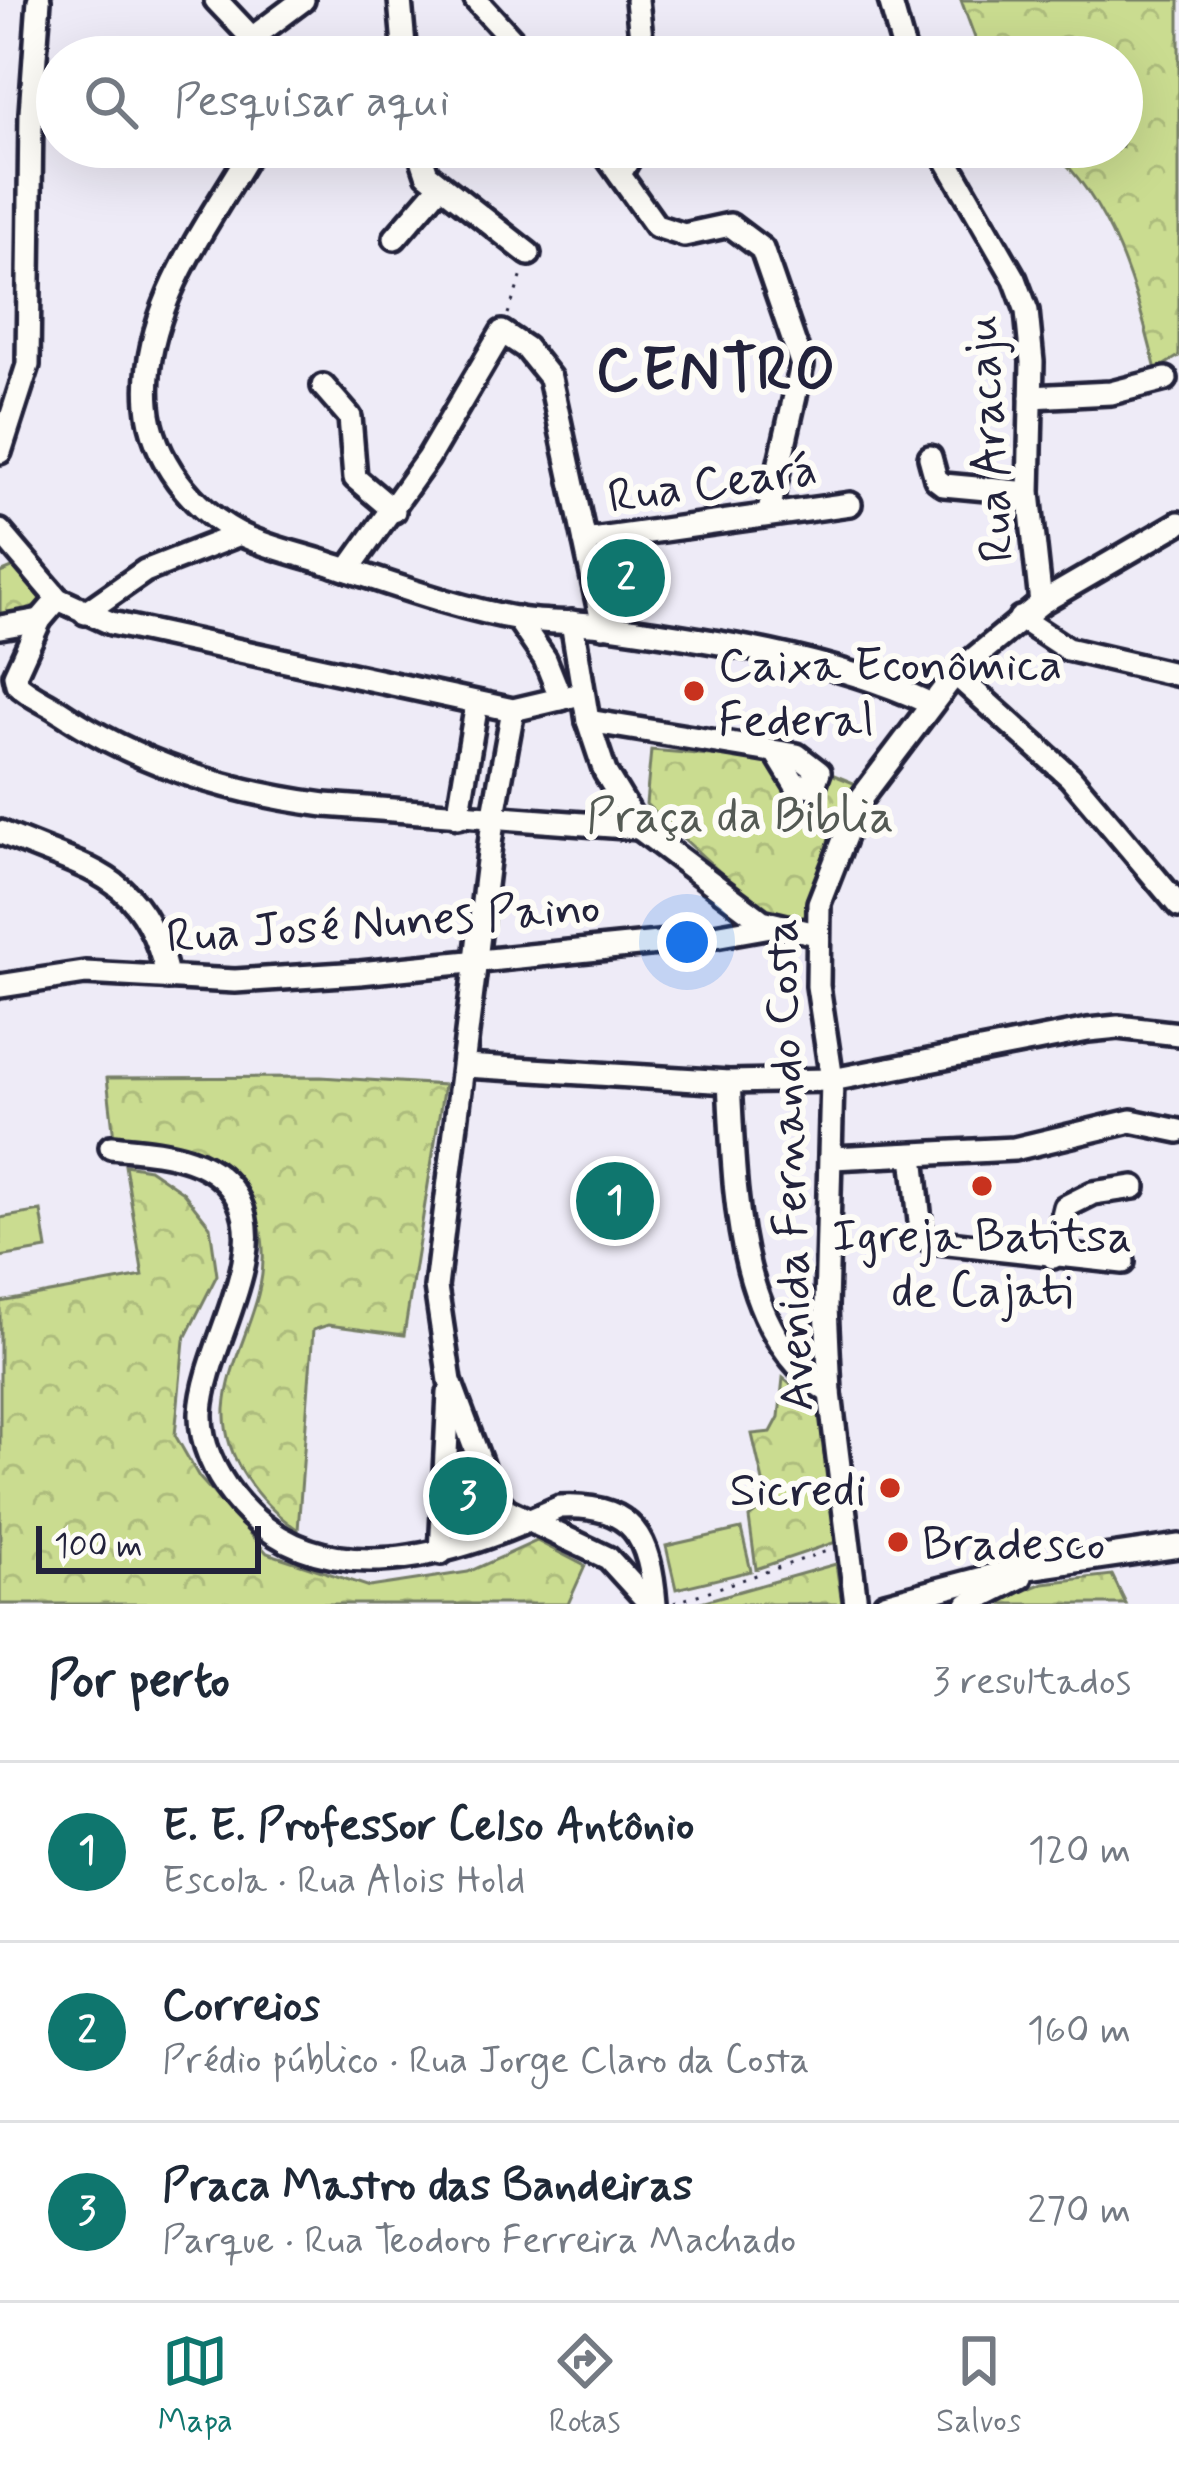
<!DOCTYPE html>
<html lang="pt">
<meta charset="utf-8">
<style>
body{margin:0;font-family:Mynerve,sans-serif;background:#f2f2f3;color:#1f2937}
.scale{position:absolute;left:36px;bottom:30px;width:225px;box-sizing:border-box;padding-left:12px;border:6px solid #22223b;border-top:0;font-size:33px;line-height:42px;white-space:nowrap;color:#22223b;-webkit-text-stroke:9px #fdfcf7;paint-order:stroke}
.you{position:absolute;left:687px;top:942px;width:42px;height:42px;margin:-30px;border:9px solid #fff;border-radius:50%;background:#1a73e8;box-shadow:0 0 0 18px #1a73e833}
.badge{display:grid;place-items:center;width:78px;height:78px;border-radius:50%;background:#0f766e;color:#fff;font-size:39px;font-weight:700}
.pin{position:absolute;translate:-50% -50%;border:6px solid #fff;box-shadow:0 3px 12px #0006}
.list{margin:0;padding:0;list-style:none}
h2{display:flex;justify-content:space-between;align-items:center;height:156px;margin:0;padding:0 48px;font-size:51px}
h2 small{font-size:39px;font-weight:400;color:#747a83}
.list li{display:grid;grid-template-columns:78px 1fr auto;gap:36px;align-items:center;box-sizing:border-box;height:180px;padding:0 48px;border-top:3px solid #e0e1e3}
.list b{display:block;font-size:45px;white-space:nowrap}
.list p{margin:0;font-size:39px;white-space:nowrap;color:#747a83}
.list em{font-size:39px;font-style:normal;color:#747a83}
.icon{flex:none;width:66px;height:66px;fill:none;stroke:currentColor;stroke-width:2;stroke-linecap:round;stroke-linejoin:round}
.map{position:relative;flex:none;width:1179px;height:1604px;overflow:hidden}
.search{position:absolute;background:#fff;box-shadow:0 12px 48px #0002;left:36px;right:36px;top:36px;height:132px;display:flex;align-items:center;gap:30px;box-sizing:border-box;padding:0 42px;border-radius:66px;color:#747a83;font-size:45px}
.sheet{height:696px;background:#fff}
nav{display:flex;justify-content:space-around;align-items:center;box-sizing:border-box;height:168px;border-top:3px solid #e0e1e3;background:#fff;font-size:33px;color:#747a83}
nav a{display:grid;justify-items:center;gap:6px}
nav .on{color:#0f766e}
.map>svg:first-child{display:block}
</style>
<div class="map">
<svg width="1179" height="1604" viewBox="0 0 1179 1604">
<defs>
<pattern id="forest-crowns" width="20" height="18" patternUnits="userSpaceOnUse" patternTransform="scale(3)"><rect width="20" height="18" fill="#cadc90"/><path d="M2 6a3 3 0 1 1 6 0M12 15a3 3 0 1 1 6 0" fill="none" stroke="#adbc7d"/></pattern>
</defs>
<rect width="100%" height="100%" fill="#eeebf7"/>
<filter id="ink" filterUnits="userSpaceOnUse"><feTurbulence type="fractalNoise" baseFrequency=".00833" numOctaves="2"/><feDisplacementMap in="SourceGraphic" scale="24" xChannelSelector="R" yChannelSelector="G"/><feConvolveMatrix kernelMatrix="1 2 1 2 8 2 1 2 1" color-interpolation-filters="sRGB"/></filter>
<g filter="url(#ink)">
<g fill="url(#forest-crowns)" stroke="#767f66" stroke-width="3">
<path d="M 961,0 L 1179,0 L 1179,356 L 1156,370 C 1136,289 1113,204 1049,147 L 1122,147 L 1122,57 L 982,57 Z"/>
<path d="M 19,565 L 45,602 L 0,619 L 0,573 Z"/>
<path d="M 733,749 L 775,759 L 793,792 L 814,801 L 829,773 L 856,784 L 834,821 L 806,920 L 768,916 L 646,804 L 651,750 L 733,757 Z"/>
<path d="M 321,1077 L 444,1085 L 404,1335 L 328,1325 L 313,1330 L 298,1530 C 260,1504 223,1459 225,1409 C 228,1368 248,1334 258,1295 C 284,1193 209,1134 114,1138 L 107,1078 Z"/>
<path d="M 125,1165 L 149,1169 L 183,1192 L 210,1226 L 217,1275 L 184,1340 L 175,1435 L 199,1477 L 267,1553 L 370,1587 L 468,1572 L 537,1541 L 585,1566 L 568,1604 L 0,1604 L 0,1302 L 143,1276 Z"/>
<path d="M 783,1378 L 826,1414 L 842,1540 L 756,1569 L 749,1518 L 763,1507 L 765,1490 L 752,1434 L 771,1432 L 779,1417 Z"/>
<path d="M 461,1452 L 468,1452 L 485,1516 L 469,1527 L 457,1520 L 453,1507 Z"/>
<path d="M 836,1564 L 842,1604 L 694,1604 Z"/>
<path d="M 1112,1575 L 1126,1604 L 991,1604 L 1043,1583 Z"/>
</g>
<g fill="#cadc90" stroke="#767f66" stroke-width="3">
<path d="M 41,1211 L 47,1249 L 0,1257 L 0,1218 Z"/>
<path d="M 741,1529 L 751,1571 L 676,1589 L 666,1546 Z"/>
</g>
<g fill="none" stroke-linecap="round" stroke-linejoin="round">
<g stroke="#22223b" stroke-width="30">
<g id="minor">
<path d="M 216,0 L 252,38 L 259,57"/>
<path d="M 400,0 L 405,57"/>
<path d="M 476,0 L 528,57"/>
<path d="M 637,0 L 643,57"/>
<path d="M 890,0 L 906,57"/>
<path d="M 252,38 L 303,0"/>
<path d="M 253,147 C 208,225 140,310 148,405 C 152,459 193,510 240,534 C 266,547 299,554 327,563 C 389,583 455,608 520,619 C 547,623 575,622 602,625 C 709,640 831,657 929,703"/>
<path d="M 418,147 L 427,174 L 529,254"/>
<path d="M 600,147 L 656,226 L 684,235 L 730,225 L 762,249 L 802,365 L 769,511"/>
<path d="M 939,147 L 1015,279 L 1027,311 L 1032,362 L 1029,493 L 1041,603"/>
<path d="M 620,174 L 636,147"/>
<path d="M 395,238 L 440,186"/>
<path d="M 323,386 L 350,417 L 355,478 L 394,511"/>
<path d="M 1031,397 L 1111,393 L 1166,379"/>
<path d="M 0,452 L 28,365 L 31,113 L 39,0"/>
<path d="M 930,457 L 936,479 L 944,485 L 1029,493"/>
<path d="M 0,531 L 58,599 L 111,623 L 513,710 L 581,694"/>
<path d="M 585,541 L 850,504"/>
<path d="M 348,570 L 428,458 L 502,332 L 526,348 L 550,378 L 603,626"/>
<path d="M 58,599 L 40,620 L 15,675 L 17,684 C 28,695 43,701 56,709 C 138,764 227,792 325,805 L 639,828"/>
<path d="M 85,613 L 145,571 L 240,534"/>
<path d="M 517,618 L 545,659 L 561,699"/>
<path d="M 1020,618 L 1067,649 L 1179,675"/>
<path d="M 572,622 L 588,721 L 605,772 L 639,828 L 762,921 L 816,934"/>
<path d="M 0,627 L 40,620"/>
<path d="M 955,674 L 1070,777 L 1179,906"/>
<path d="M 513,710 L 493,820 L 436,1287 L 450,1381 L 492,1494 L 507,1510 L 608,1558 L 650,1604"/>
<path d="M 588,721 L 797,755 L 819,772 L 814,786 L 795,784 L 776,753"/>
<path d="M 458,817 L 477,703"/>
<path d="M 0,832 C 92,872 142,871 168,978"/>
<path d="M 0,986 L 85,973 L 235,981 L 360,973 L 698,939 L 771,926"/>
<path d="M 465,1066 L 729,1082 L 832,1080 L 1088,1030 L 1118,1027 L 1179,1034"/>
<path d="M 729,1082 C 735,1186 733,1331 830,1393"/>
<path d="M 111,1147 C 157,1152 215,1153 239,1201 C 268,1260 204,1349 201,1413 C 200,1443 215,1473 233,1496 C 318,1603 457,1554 560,1507 C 634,1503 650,1538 655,1604"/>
<path d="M 913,1155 L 921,1231 L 930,1241 L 1123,1262"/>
<path d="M 833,1158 L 1014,1149 L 1131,1121 L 1179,1131"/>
<path d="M 1053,1257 L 1065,1207 L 1093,1193 L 1134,1187"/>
<path d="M 441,1553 L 449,1393"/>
<path d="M 856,1604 L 830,1393 L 826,1307 L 832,1080 L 818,986 L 819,903 L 859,801 L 955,674 L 1041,603 L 1179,523"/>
<path d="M 885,1604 L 1014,1570 L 1179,1546"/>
<path d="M 968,1604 L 1021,1577"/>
</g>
</g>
<g stroke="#22223b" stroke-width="3" stroke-dasharray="3 9" stroke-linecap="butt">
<path d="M 508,314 L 523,272"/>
<path d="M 674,1603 L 830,1550"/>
</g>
<use href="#minor" stroke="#fdfcf7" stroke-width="21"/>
</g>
</g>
<g fill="#c8321e" stroke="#fdfcf7" stroke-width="4.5">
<circle cx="694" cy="691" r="12"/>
<circle cx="982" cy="1186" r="12"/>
<circle cx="890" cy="1488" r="12"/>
<circle cx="898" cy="1542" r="12"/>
</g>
<g text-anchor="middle" stroke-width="12" stroke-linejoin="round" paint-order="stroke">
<g font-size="48" fill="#22223b" stroke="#fdfcf7">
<text transform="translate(987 439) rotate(-94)" y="17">Rua Aracaju</text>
<text transform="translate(712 481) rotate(-8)" y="17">Rua Ceará</text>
<text transform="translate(383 920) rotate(-4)" y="17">Rua José Nunes Paino</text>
<text transform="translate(787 1165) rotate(-92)" y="17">Avenida Fernando Costa</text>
</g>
<g font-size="48" fill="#22223b" stroke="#fdfcf7" text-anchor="start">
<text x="718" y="680">Caixa Econômica<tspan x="718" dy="55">Federal</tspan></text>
<text x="982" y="1251" text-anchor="middle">Igreja Batitsa<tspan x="982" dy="55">de Cajati</tspan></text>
<text x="866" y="1505" text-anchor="end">Sicredi</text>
<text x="922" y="1559">Bradesco</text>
</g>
<g font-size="48" fill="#545a54" stroke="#fdfcf7">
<text x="740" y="831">Praça da Biblia</text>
</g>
<g font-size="60" font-weight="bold" letter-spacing="3" fill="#22223b" stroke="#fdfcf7">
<text x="717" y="389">CENTRO</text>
</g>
</g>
</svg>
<div class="scale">100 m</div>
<div class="you"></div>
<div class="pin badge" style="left:615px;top:1201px">1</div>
<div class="pin badge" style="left:626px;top:578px">2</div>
<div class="pin badge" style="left:468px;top:1496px">3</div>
<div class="search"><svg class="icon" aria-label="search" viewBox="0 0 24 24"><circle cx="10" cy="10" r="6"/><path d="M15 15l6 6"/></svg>Pesquisar aqui</div>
</div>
<section class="sheet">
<h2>Por perto<small>3 resultados</small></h2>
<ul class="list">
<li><span class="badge">1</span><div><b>E. E. Professor Celso Antônio</b><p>Escola · Rua Alois Hold</p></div><em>120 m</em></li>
<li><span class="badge">2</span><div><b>Correios</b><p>Prédio público · Rua Jorge Claro da Costa</p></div><em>160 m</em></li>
<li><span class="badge">3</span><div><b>Praca Mastro das Bandeiras</b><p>Parque · Rua Teodoro Ferreira Machado</p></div><em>270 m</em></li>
</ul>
</section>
<nav>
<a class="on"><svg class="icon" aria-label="map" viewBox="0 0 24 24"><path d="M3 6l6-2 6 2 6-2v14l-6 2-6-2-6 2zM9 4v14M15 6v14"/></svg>Mapa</a>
<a><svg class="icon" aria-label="directions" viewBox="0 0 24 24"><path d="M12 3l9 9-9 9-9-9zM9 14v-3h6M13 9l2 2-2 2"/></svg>Rotas</a>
<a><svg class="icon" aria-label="saved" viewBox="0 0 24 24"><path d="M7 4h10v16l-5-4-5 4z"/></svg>Salvos</a>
</nav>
